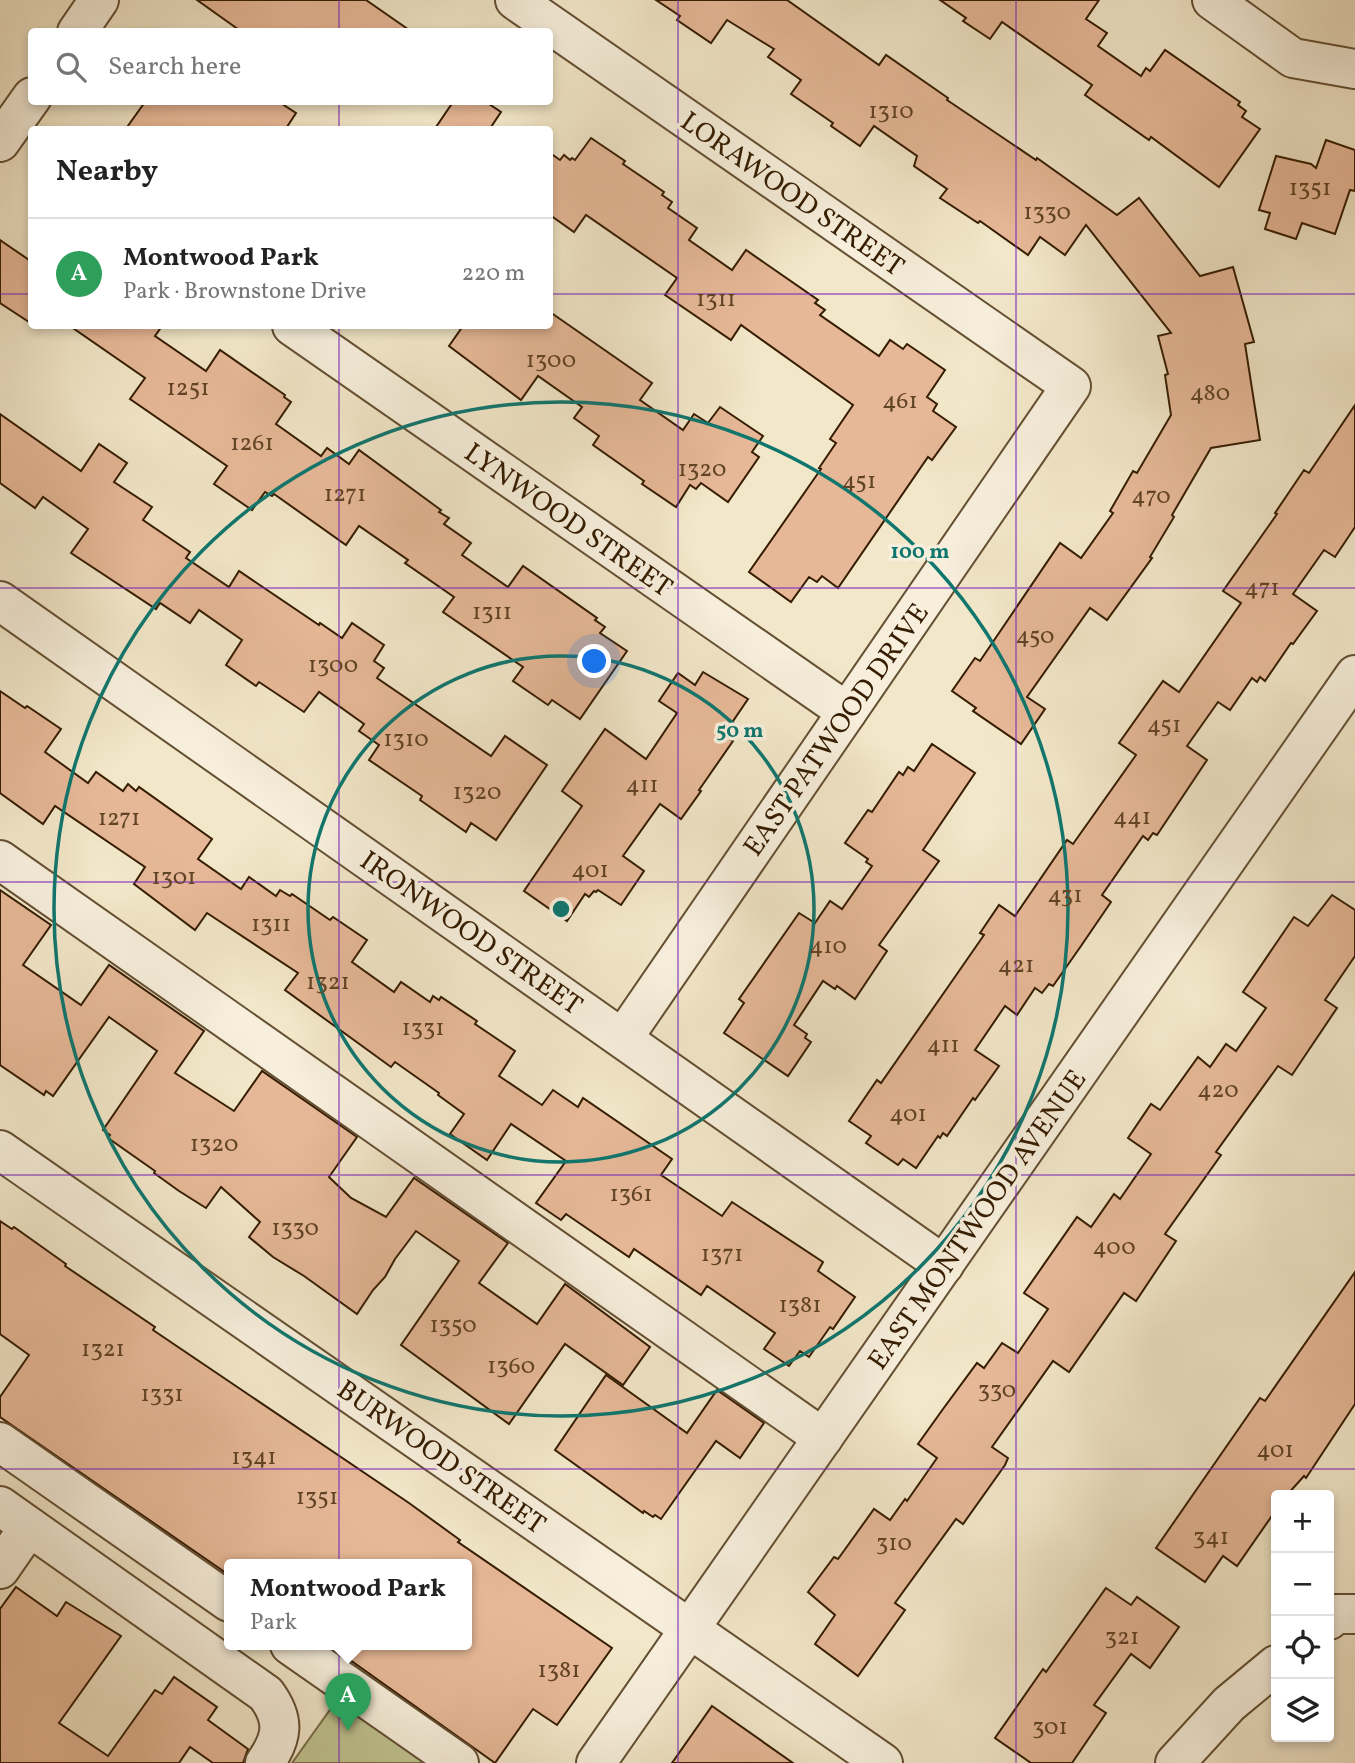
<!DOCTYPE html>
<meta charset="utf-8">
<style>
body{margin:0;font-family:Vollkorn,serif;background:#f2f2f2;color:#222}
.controls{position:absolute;right:21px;bottom:21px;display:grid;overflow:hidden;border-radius:7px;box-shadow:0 4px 10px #0003}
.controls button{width:63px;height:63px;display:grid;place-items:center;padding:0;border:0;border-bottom:2px solid #e0e0e0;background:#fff;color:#222;font:35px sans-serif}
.you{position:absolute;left:595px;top:662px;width:24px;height:24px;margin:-18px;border:5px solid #fff;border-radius:50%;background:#1a73e8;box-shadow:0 0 0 10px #1a73e833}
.badge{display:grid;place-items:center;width:46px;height:46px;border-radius:50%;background:#8f2418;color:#fff;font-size:23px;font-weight:700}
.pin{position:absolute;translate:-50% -58px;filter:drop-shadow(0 2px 4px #0008)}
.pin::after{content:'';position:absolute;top:37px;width:24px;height:21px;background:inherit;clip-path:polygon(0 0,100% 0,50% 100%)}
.popup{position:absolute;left:224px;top:1559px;width:248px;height:91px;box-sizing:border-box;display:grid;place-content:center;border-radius:7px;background:#fff;filter:drop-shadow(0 2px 5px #0005);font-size:23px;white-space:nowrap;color:#767676}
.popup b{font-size:26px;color:#222}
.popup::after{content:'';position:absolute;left:50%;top:100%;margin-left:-14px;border:14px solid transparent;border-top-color:#fff}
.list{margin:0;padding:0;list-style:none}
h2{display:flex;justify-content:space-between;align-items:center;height:91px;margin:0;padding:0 28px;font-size:30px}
h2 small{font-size:23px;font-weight:400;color:#767676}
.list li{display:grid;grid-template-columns:46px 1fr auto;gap:21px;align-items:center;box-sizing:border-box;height:112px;padding:0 28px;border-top:2px solid #e0e0e0}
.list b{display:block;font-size:26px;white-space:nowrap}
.list p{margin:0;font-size:23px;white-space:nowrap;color:#767676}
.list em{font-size:23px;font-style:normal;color:#767676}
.icon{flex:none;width:38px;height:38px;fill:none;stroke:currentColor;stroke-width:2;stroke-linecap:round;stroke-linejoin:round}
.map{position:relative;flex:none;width:1355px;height:1763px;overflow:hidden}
.search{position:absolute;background:#fff;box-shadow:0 4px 10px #0003;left:28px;top:28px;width:525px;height:77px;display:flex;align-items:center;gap:18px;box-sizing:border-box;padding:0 24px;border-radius:7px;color:#767676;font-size:26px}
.panel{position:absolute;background:#fff;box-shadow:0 4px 10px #0003;left:28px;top:126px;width:525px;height:203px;border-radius:7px}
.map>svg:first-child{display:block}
</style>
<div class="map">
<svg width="1355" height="1763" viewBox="0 0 1355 1763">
<rect width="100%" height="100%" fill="#f2e7c9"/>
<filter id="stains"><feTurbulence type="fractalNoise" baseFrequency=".00286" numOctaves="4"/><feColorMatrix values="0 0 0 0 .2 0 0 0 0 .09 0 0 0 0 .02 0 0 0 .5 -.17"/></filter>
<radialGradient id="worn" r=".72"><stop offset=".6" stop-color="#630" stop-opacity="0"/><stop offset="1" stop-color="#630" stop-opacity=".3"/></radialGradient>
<path fill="#c0c492" stroke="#7a7049" stroke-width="2" d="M 337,1700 L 427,1763 L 292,1763 Z"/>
<g fill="#e6b897" stroke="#351c00" stroke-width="2">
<path d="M 197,0 L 366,0 L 412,32 L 242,32 Z"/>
<path d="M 656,0 L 787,0 L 879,65 L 886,55 L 948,98 L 947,100 L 1036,160 L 1037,158 L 1117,215 L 1139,198 L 1200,276 L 1233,267 L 1254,342 L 1245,344 L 1260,440 L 1211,448 L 1172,515 L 1174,517 L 1150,557 L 1152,558 L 1107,620 L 1090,608 L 1027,697 L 1045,709 L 1021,744 L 973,711 L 976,708 L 952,691 L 975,658 L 980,661 L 1060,543 L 1081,558 L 1113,513 L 1110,511 L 1133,471 L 1137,473 L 1171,415 L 1165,375 L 1168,374 L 1158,336 L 1171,333 L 1086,225 L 1065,255 L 1040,237 L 1028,255 L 980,221 L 978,223 L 940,198 L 947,189 L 914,166 L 917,156 L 874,126 L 860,146 L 831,126 L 833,123 L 791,94 L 801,80 L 768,57 L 774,49 L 727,20 L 711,43 L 677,20 L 680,16 Z"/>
<path d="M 940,0 L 1099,0 L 1086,19 L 1107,33 L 1098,46 L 1141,76 L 1146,68 L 1150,71 L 1165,50 L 1240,102 L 1238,105 L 1246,111 L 1242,117 L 1260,129 L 1219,187 L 1151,137 L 1149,140 L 1085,95 L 1092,85 L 1002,22 L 990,39 L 963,21 L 966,18 Z"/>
<path d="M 145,102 L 279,102 L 296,113 L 285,130 L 125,130 Z"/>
<path d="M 453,102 L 486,102 L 501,112 L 489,130 L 434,130 Z"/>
<path d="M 591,138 L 625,161 L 623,164 L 664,192 L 662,195 L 672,202 L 668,208 L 697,228 L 689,240 L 732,270 L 746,250 L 818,300 L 815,303 L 825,310 L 820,315 L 879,356 L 890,340 L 903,349 L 907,344 L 945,370 L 927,397 L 937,404 L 933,411 L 956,427 L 932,460 L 928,457 L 838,588 L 822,576 L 817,582 L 809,577 L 791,602 L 749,572 L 821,469 L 819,468 L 836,443 L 830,439 L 853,405 L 741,325 L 731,340 L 665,295 L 677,278 L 586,215 L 574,232 L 550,215 L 550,153 L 560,160 L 564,155 L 570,160 L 572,158 L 575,160 Z"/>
<path d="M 1326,140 L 1355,150 L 1355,191 L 1350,190 L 1335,234 L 1302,223 L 1296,239 L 1265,229 L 1270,213 L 1259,210 L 1276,156 L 1311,164 L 1316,168 Z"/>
<path d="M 0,240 L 32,262 L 32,324 L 0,303 Z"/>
<path d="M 550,312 L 652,383 L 640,400 L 683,430 L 694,414 L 708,423 L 720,407 L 763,436 L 752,452 L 759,457 L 728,502 L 701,483 L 696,489 L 690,485 L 676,507 L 642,484 L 644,481 L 593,445 L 599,436 L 574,418 L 582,407 L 538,376 L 521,400 L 449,346 L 463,326 L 550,326 Z"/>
<path d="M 70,326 L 162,326 L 155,336 L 206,371 L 220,350 L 285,395 L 284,397 L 291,402 L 276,424 L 321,456 L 327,448 L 349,464 L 359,450 L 441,510 L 439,512 L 449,518 L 444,524 L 471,543 L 462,555 L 508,587 L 523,566 L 597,618 L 595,620 L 605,627 L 600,633 L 627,651 L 580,719 L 552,700 L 548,705 L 513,681 L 523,667 L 443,612 L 454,597 L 405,563 L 408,560 L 359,526 L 346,545 L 274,494 L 272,496 L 265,492 L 252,510 L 214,484 L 227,466 L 130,399 L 145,378 Z"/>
<path d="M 1355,405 L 1355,527 L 1335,557 L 1324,550 L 1293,594 L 1317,611 L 1293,644 L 1291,643 L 1265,681 L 1260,677 L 1257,682 L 1252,678 L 1230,710 L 1218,702 L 1187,746 L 1207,760 L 1157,835 L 1153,833 L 1148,840 L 1143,836 L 1102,895 L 1111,902 L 1081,946 L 1053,986 L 1049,984 L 1042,993 L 1035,988 L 1017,1015 L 1005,1006 L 975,1050 L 999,1066 L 975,1100 L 973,1098 L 947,1136 L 943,1133 L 940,1138 L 938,1136 L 916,1168 L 903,1159 L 898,1165 L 866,1143 L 871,1136 L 849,1121 L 877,1080 L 881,1083 L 950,984 L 984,935 L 980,933 L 999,905 L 1015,916 L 1067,840 L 1073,844 L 1136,755 L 1119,743 L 1163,681 L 1179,692 L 1241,603 L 1223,591 L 1277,514 L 1275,513 L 1304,470 L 1309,473 Z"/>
<path d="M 0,414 L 81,471 L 99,444 L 127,463 L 114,482 L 152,507 L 143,520 L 190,552 L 186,558 L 229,587 L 239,571 L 319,625 L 320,623 L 342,638 L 352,623 L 384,645 L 374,661 L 384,668 L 377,678 L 491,756 L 505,736 L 547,765 L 496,840 L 471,823 L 466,832 L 420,800 L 422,796 L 369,760 L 379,745 L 359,731 L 364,724 L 319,692 L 304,712 L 259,682 L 256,686 L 226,665 L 242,640 L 199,610 L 190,623 L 160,603 L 156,609 L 71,553 L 88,529 L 43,497 L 35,508 L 0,483 Z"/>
<path d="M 703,672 L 748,699 L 727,730 L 733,734 L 730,739 L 733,741 L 699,790 L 701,791 L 681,819 L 660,804 L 623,856 L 644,871 L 621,905 L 598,890 L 596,892 L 594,891 L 589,897 L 585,894 L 567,921 L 524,891 L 582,806 L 562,791 L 605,729 L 646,759 L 677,713 L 659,701 L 678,673 L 695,685 Z"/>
<path d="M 0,691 L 25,708 L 27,706 L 61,729 L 45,752 L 88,783 L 96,772 L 123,791 L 128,784 L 136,791 L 139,787 L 212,839 L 198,859 L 241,889 L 249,877 L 276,896 L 280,890 L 290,896 L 292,894 L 330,920 L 333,917 L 367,940 L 352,962 L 394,992 L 401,982 L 430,1002 L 433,996 L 439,1000 L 441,997 L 477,1021 L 475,1024 L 515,1051 L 499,1076 L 542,1105 L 553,1090 L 578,1107 L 583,1098 L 672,1159 L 661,1175 L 722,1216 L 732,1202 L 823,1262 L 818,1271 L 855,1297 L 833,1329 L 830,1327 L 809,1357 L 800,1351 L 789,1366 L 764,1349 L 775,1333 L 707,1286 L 701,1295 L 634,1249 L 629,1257 L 566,1214 L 561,1220 L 536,1203 L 566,1161 L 511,1124 L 487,1160 L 450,1134 L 464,1114 L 438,1095 L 439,1093 L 395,1062 L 391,1067 L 285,990 L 298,973 L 207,913 L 195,930 L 134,884 L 145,867 L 55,806 L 43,824 L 0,793 Z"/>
<path d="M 932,744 L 975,773 L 923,850 L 939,861 L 879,945 L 887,951 L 855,999 L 837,986 L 835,989 L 823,981 L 794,1025 L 807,1034 L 805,1038 L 811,1042 L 788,1076 L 724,1033 L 744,1003 L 739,999 L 799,913 L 815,923 L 830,901 L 842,909 L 872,866 L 866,862 L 868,859 L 845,843 L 868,810 L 872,812 L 899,772 L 903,775 L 908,767 L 914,771 Z"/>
<path d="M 0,890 L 51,925 L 23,965 L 81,1005 L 109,965 L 204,1031 L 175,1073 L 234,1111 L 262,1071 L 357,1137 L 329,1177 L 351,1198 L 386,1217 L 414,1178 L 508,1243 L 479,1283 L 537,1324 L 565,1284 L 650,1347 L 623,1385 L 565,1344 L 509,1424 L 401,1345 L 459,1261 L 416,1231 L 395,1259 L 385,1277 L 373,1290 L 357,1314 L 304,1276 L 273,1257 L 249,1237 L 260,1222 L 221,1187 L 206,1208 L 179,1191 L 154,1173 L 155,1171 L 108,1138 L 110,1135 L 103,1130 L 157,1051 L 109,1017 L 53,1096 L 46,1091 L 44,1095 L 0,1065 Z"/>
<path d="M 1332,895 L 1355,910 L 1355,956 L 1325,1000 L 1337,1008 L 1292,1075 L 1278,1066 L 1216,1152 L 1221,1155 L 1165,1234 L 1176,1241 L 1136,1301 L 1124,1293 L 1069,1372 L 1053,1361 L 992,1447 L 1008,1458 L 1005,1465 L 963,1524 L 956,1519 L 895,1603 L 905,1610 L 858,1676 L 815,1644 L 835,1615 L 808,1592 L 834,1557 L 838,1559 L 874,1509 L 890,1520 L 905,1499 L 907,1501 L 937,1458 L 918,1444 L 943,1409 L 977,1363 L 984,1368 L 1002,1343 L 1018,1353 L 1048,1309 L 1024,1293 L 1077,1217 L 1091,1227 L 1114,1194 L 1120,1199 L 1151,1154 L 1128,1138 L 1151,1104 L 1160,1110 L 1198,1057 L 1210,1067 L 1226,1044 L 1236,1051 L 1266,1008 L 1243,992 L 1294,917 L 1308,926 Z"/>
<path d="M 0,1221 L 12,1229 L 14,1227 L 66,1264 L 65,1266 L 155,1327 L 153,1330 L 409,1503 L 460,1540 L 458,1542 L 612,1648 L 557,1725 L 533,1709 L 495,1763 L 329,1645 L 467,1645 L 467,1565 L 229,1565 L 229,1575 L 0,1417 L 0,1397 L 29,1355 L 0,1334 Z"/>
<path d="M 1355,1272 L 1355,1404 L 1306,1478 L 1304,1476 L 1287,1495 L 1276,1495 L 1276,1510 L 1237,1566 L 1223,1556 L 1205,1582 L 1156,1548 L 1260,1398 L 1265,1401 Z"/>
<path d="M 606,1375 L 687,1433 L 717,1390 L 764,1423 L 740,1458 L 716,1441 L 661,1519 L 655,1515 L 653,1517 L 644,1511 L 643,1513 L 555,1450 Z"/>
<path d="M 16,1587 L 57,1616 L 66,1602 L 121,1636 L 59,1723 L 108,1756 L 155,1690 L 162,1694 L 174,1677 L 217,1707 L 208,1720 L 248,1749 L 243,1763 L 213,1763 L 190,1747 L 179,1763 L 0,1763 L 0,1609 Z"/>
<path d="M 1106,1588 L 1131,1605 L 1137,1597 L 1179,1627 L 1150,1668 L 1131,1654 L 1094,1705 L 1106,1713 L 1072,1763 L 1031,1763 L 995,1738 L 1043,1669 L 1046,1672 Z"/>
<path d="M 712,1706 L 793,1763 L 672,1763 Z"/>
</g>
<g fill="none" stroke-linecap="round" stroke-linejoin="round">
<g stroke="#644f32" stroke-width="42">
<g id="minor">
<path d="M 515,0 L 1071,386 L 623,1038"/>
<path d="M 1212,0 L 1293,58 L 1355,69"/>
<path d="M 77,32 L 99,0"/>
<path d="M 0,142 L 32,97"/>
<path d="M 292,326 L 847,712"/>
<path d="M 0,601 L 944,1265"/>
<path d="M 0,860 L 823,1438"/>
<path d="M 0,1150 L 883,1763"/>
<path d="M 0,1442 L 229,1602"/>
<path d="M 0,1506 L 266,1694 C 285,1720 283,1737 265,1763"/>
<path d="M 0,1569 L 29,1527"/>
<path d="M 1329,1620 L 1336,1614 L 1355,1614"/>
<path d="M 290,1645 L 459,1763"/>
<path d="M 596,1763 L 1355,675"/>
<path d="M 1175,1763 L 1229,1704 L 1276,1665"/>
</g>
</g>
<use href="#minor" stroke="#f7efdc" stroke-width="38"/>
</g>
<path fill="none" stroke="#7b2cbf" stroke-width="2" stroke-opacity="0.55" d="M 339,0 L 339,32M 678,0 L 678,1763M 1016,0 L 1016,1763M 339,102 L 339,130M 0,294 L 32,294M 550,294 L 1355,294M 339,326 L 339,1763M 0,588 L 1355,588M 0,882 L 1355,882M 0,1175 L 1355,1175M 0,1469 L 1355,1469"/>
<g fill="none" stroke="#0f766e" stroke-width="3.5">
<circle cx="561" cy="909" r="253"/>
<circle cx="561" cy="909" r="507"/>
</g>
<g text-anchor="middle" stroke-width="7" stroke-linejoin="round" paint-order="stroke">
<g font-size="24" fill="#614326">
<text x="891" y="118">1310</text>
<text x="1310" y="195">1351</text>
<text x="1047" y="219">1330</text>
<text x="716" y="306">1311</text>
<text x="551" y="367">1300</text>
<text x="188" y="395">1251</text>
<text x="1210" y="400">480</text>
<text x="900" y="408">461</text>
<text x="252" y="450">1261</text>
<text x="702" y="476">1320</text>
<text x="859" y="488">451</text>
<text x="345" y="501">1271</text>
<text x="1151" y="503">470</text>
<text x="1262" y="595">471</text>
<text x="492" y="619">1311</text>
<text x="1035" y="643">450</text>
<text x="333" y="672">1300</text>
<text x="1164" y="732">451</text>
<text x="406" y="746">1310</text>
<text x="642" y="792">411</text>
<text x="477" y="799">1320</text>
<text x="1132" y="824">441</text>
<text x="119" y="825">1271</text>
<text x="590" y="877">401</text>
<text x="174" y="884">1301</text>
<text x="1065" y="902">431</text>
<text x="271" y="931">1311</text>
<text x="828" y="953">410</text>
<text x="1016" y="972">421</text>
<text x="328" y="989">1321</text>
<text x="423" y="1035">1331</text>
<text x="943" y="1052">411</text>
<text x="1218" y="1097">420</text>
<text x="908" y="1121">401</text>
<text x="214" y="1151">1320</text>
<text x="631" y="1201">1361</text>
<text x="295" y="1235">1330</text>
<text x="1114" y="1254">400</text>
<text x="722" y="1261">1371</text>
<text x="800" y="1312">1381</text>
<text x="453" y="1332">1350</text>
<text x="103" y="1356">1321</text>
<text x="511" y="1373">1360</text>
<text x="997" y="1397">330</text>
<text x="162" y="1401">1331</text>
<text x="1275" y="1457">401</text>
<text x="254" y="1464">1341</text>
<text x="317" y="1504">1351</text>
<text x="1211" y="1544">341</text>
<text x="894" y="1550">310</text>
<text x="1122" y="1644">321</text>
<text x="559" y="1677">1381</text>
<text x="1050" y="1734">301</text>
</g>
<g font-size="28" fill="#351c00" stroke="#f7efdc">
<text transform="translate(793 193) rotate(35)" y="10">LORAWOOD STREET</text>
<text transform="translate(569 519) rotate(35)" y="10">LYNWOOD STREET</text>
<text transform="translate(835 729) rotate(-55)" y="10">EAST PATWOOD DRIVE</text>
<text transform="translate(472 932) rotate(35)" y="10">IRONWOOD STREET</text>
<text transform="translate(976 1219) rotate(-55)" y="10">EAST MONTWOOD AVENUE</text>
<text transform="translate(442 1456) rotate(35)" y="10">BURWOOD STREET</text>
</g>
</g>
<circle cx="561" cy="909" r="10" fill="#0f766e" stroke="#f7efdc" stroke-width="3.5"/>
<g font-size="21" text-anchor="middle" font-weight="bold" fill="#0f766e" stroke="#f7efdc" stroke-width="7" stroke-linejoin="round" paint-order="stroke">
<text x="920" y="558">100 m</text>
<text x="740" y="737">50 m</text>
</g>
<rect width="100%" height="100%" filter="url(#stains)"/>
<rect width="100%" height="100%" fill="url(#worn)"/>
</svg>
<div class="controls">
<button>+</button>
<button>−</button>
<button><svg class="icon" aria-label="locate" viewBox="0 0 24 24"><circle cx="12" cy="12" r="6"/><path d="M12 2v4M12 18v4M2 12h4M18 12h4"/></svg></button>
<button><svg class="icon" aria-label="layers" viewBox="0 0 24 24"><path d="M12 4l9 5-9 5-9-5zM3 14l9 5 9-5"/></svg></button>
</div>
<div class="you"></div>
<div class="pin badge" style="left:348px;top:1731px;background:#2e9e5b">A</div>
<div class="popup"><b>Montwood Park</b>Park</div>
<div class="search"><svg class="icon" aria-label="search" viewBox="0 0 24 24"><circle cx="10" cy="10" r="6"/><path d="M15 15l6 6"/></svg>Search here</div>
<section class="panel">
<h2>Nearby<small></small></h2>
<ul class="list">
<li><span class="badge" style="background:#2e9e5b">A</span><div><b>Montwood Park</b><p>Park · Brownstone Drive</p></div><em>220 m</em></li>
</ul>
</section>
</div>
